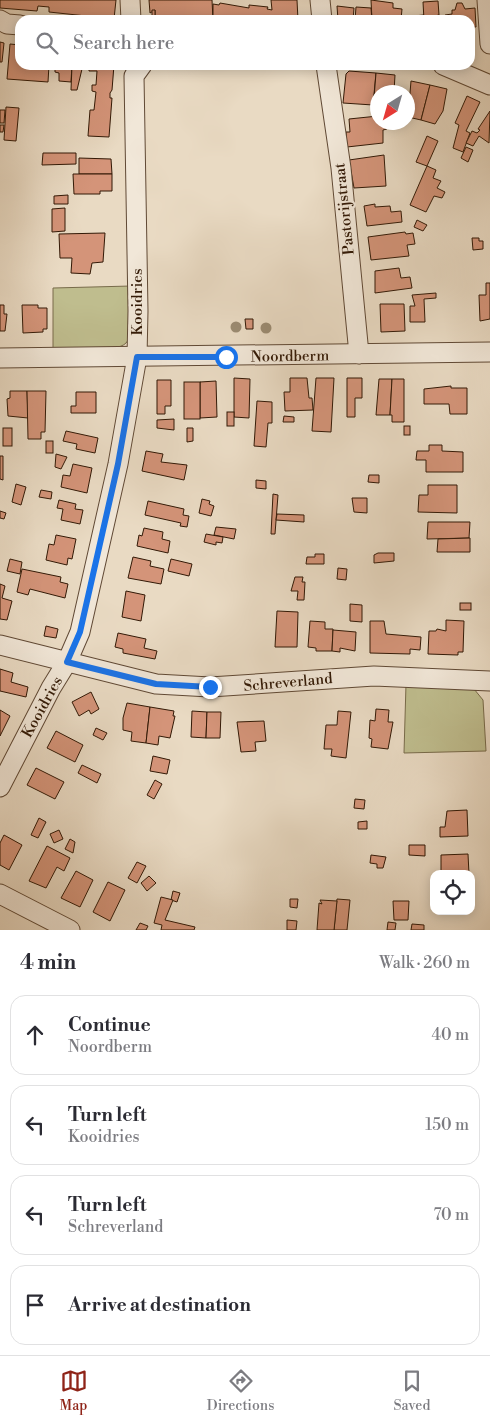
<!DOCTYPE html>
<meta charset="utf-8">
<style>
body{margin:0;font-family:"Libre Bodoni",serif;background:#f2f2f3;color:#2b2b33}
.controls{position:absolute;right:15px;bottom:15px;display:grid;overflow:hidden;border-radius:10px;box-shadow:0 2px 12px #0003}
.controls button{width:45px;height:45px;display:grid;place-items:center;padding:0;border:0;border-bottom:1px solid #e1e1e2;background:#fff;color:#2b2b33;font:25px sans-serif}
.compass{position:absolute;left:370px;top:85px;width:45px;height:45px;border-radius:50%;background:#fff;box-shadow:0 2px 12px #0003;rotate:217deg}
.stop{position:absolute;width:15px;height:15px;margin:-11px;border:4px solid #1a73e8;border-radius:50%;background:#fff}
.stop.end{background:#1a73e8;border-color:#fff;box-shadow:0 1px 5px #0008}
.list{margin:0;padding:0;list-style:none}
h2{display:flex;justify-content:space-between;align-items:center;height:65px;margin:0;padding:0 20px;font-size:21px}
h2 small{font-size:16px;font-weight:400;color:#7c7c81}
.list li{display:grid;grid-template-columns:32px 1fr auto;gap:15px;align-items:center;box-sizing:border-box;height:80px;margin:0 10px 10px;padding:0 10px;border:1px solid #e1e1e2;border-radius:15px}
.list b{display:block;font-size:19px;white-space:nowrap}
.list p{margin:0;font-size:16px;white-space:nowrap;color:#7c7c81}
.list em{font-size:16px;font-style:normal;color:#7c7c81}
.icon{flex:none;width:28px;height:28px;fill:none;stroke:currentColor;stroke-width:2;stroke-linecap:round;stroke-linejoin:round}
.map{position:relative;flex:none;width:490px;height:930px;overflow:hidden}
.search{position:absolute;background:#fff;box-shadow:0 2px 12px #0003;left:15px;right:15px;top:15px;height:55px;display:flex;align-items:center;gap:12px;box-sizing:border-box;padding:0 18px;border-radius:15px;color:#7c7c81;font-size:19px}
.sheet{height:425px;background:#fff}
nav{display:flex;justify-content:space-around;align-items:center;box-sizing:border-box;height:70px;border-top:1px solid #e1e1e2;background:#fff;font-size:14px;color:#7c7c81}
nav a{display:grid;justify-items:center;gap:2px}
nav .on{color:#8f2418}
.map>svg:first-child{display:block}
</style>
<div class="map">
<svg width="490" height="930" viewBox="0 0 490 930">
<rect width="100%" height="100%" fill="#e9dac3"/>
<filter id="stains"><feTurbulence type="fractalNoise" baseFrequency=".004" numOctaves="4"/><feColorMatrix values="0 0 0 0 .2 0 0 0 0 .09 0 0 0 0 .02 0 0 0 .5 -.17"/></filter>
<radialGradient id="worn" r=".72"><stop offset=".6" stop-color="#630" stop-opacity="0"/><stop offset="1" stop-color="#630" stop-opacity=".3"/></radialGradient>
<g fill="#bfbd8e" stroke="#786b4a">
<path d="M 131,286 C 131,301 137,331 126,343 C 117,353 68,350 53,350 L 53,288 Z"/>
<path d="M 406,684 L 474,689 L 483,700 L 486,751 L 404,753 Z"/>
</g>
<g fill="#d49479" stroke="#321906">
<path d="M 0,0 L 116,0 L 114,19 L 49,12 L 49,7 L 38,6 L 37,11 L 0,8 Z"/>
<path d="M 149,0 L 212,0 L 213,20 L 155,19 L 155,10 L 150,13 Z"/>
<path d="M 271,0 L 297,0 L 298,20 L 213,20 L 213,4 L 219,5 L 220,3 L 249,8 L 249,5 L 268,7 L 267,9 L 272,10 Z"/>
<path d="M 371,0 L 393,3 L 393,8 L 402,9 L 401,20 L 372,20 Z"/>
<path d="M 438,1 L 439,15 L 434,16 L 435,20 L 424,20 L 423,2 Z"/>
<path d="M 457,3 L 462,3 L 465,9 L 475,8 L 476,27 L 470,27 L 470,20 L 446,20 L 445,15 L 452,14 L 452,10 L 455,10 Z"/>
<path d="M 337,6 L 354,8 L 353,20 L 338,20 Z"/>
<path d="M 356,7 L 371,8 L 372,20 L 355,20 Z"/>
<path d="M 152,10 L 155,10 L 155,19 L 161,20 L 152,19 Z"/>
<path d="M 424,15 L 424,20 L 413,20 L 413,16 Z"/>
<path d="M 0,42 L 4,43 L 2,62 L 0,62 Z"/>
<path d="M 10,44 L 20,45 L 20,65 L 49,65 L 48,82 L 7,79 Z"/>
<path d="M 55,65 L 72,65 L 71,82 L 59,81 L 59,73 L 55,72 Z"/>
<path d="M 72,65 L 89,65 L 89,69 L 82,69 L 77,90 L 71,90 Z"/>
<path d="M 89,65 L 114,65 L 112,90 L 110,93 L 110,98 L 112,98 L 109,137 L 88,136 L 90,110 L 94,110 L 96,92 L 92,91 L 92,85 L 96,85 L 97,71 L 89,71 Z"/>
<path d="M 349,71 L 376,73 L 373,105 L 343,103 L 346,74 Z"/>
<path d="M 376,73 L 395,75 L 394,92 L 378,92 L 378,99 L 374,98 Z"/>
<path d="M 411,81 L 430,85 L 421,120 L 408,117 Z"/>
<path d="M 430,85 L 447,89 L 443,111 L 435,124 L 421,120 Z"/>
<path d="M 467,96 L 480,102 L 466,131 L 470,133 L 463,152 L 453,148 L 459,125 L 455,123 Z"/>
<path d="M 6,107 L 19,108 L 16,141 L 4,140 Z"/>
<path d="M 0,110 L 5,110 L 4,123 L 0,123 Z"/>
<path d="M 490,111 L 489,143 L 479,136 L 473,146 L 466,143 L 472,131 L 477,133 L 480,130 L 478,129 Z"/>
<path d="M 378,116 L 378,122 L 387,122 L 387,129 L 383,130 L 383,143 L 347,147 L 346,132 L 350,132 L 349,119 Z"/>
<path d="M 0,125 L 4,125 L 3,132 L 0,132 Z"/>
<path d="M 427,136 L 438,141 L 427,166 L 416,162 Z"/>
<path d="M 466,147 L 473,150 L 468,162 L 461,158 Z"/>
<path d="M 43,153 L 76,153 L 76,164 L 42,165 Z"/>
<path d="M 384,155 L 386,186 L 354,188 L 349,160 Z"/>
<path d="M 79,158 L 111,159 L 112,174 L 79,174 Z"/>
<path d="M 427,166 L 436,170 L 433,178 L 441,181 L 437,188 L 445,192 L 442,198 L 434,196 L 426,212 L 410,205 Z"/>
<path d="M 73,174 L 112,174 L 112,191 L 100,191 L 100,194 L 74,194 Z"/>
<path d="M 68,195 L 68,204 L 54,204 L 54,196 Z"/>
<path d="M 375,204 L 375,207 L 390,206 L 391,212 L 401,211 L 402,222 L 367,226 L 364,206 Z"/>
<path d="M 65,208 L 65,231 L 52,232 L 52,209 Z"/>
<path d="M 417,220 L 427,225 L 423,231 L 414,227 Z"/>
<path d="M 405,232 L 406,234 L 413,233 L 415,244 L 407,245 L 409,256 L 371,260 L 368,237 Z"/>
<path d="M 105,233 L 103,262 L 92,263 L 90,274 L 71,273 L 72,258 L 60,258 L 59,234 Z"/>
<path d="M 472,238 L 479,238 L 479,241 L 483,241 L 483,249 L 473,250 Z"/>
<path d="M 399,268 L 401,278 L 410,277 L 412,288 L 375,293 L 375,271 Z"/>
<path d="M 486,283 L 490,283 L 490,319 L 480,321 L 479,295 L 486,295 Z"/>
<path d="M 436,293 L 436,298 L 424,299 L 425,322 L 410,322 L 410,306 L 415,306 L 412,295 Z"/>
<path d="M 380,304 L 404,304 L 405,331 L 381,332 Z"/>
<path d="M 0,305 L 4,305 L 4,314 L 7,314 L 5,331 L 0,331 Z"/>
<path d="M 22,305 L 38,305 L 38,308 L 47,308 L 47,329 L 43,329 L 43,332 L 23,333 Z"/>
<path d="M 245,319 L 253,319 L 253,329 L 246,329 Z"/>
<path d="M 234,378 L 250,379 L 249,418 L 234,417 Z"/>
<path d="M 290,378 L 307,378 L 309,398 L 312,398 L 313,410 L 285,411 L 284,392 L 290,392 Z"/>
<path d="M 316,378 L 334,378 L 331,432 L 312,431 Z"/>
<path d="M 347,378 L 362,378 L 362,398 L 355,398 L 355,417 L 347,417 Z"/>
<path d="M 379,379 L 392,379 L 390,415 L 376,415 Z"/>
<path d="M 392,379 L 404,379 L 404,422 L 392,422 L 392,415 L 390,415 Z"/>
<path d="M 157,380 L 171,380 L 171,406 L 165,406 L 165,414 L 157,414 Z"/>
<path d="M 216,381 L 217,417 L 200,418 L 200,382 Z"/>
<rect x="184" y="382" width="16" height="37"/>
<path d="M 451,386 L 451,388 L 467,388 L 467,414 L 450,414 L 449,404 L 424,404 L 424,389 Z"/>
<path d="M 10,391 L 27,391 L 28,418 L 8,416 L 7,399 L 10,398 Z"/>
<path d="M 27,391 L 46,391 L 45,432 L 41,432 L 41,439 L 28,439 Z"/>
<path d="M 76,392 L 96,392 L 96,413 L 71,413 L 71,406 L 76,406 Z"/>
<path d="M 257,401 L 272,402 L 272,423 L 268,423 L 266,447 L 254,446 Z"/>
<rect x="227" y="412" width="7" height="14"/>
<path d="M 284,416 L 294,417 L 294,422 L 283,422 Z"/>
<path d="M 174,419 L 174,430 L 157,428 L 157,420 Z"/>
<rect x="404" y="426" width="6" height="9"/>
<rect x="3" y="428" width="9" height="18"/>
<path d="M 187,428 L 193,428 L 193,441 L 187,442 Z"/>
<path d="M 66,431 L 98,438 L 95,453 L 76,449 L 77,444 L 63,441 Z"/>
<rect x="46" y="441" width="7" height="12"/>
<path d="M 429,445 L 442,445 L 442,451 L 463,452 L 463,472 L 426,472 L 426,460 L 416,460 L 417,451 L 429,451 Z"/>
<path d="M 146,451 L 163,454 L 161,462 L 187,465 L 184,480 L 142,471 Z"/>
<path d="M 56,454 L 67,457 L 61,469 L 55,467 Z"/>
<path d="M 0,456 L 3,456 L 3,480 L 0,479 Z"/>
<path d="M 73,464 L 92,468 L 87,493 L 61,487 L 63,475 L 70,476 Z"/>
<path d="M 369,475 L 379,475 L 379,483 L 368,482 Z"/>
<path d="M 256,480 L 266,481 L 266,489 L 256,488 Z"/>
<path d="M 16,484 L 26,487 L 21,505 L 12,502 Z"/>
<path d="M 428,485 L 457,485 L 457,513 L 418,512 L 419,495 L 428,495 Z"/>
<path d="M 41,490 L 52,492 L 51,499 L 39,497 Z"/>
<path d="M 273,494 L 278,495 L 275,534 L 271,534 Z"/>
<path d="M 352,498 L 367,498 L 367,513 L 354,512 Z"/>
<path d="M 202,499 L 210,501 L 209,504 L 214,506 L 211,516 L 199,513 Z"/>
<path d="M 59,500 L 76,504 L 75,509 L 83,510 L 80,524 L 61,520 L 63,509 L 57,508 Z"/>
<path d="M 148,501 L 184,509 L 183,515 L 189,516 L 187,527 L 180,526 L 181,523 L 145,515 Z"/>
<path d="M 0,511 L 6,513 L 4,519 L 0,518 Z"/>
<path d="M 277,514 L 304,515 L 304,522 L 276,520 Z"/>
<path d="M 428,522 L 470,522 L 469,538 L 427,539 Z"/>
<path d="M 216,527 L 236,529 L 234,539 L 214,535 Z"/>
<path d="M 144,528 L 163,532 L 162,539 L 170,541 L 168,553 L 137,546 L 139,535 L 142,536 Z"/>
<path d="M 206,534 L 223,537 L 222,543 L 216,542 L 216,545 L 204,542 Z"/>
<path d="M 56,535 L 76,539 L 72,559 L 68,558 L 67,565 L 46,560 L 49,544 L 54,545 Z"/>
<path d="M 470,538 L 470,552 L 437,552 L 438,539 Z"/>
<path d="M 378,553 L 394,553 L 394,561 L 374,563 L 374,555 Z"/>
<path d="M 315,554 L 324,554 L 324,564 L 306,564 L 307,557 L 315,557 Z"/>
<path d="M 133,557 L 151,561 L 150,566 L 164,569 L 161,584 L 128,578 Z"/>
<path d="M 10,559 L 22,562 L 20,574 L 7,571 Z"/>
<path d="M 171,559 L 192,564 L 189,576 L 168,571 Z"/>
<path d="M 338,568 L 347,569 L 346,580 L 337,579 Z"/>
<path d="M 22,569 L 61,577 L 60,582 L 68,584 L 65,598 L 30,589 L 28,595 L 17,592 Z"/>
<path d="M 295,577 L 303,577 L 302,582 L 305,582 L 304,600 L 297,600 L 298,591 L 291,591 Z"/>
<path d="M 0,584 L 5,586 L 2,598 L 12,601 L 7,620 L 0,619 Z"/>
<path d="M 126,591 L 145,595 L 141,621 L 122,617 Z"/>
<rect x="460" y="603" width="11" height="7"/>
<path d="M 350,604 L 362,605 L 362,622 L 350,621 Z"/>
<path d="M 277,611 L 298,612 L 297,647 L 275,647 Z"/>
<path d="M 446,620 L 464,621 L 463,652 L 458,652 L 458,655 L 428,654 L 429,631 L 436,631 L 437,629 L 446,631 Z"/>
<path d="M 310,621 L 325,622 L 325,629 L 333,629 L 332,651 L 316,651 L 316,648 L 308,647 Z"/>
<path d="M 370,621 L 384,621 L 386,634 L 421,637 L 420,650 L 410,649 L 410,654 L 370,653 Z"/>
<path d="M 46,626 L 58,629 L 56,638 L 44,636 Z"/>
<path d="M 333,630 L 356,632 L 355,651 L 340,648 L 340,652 L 332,651 Z"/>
<path d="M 118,633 L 146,639 L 144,648 L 157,651 L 155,659 L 123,653 L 123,649 L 115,647 Z"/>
<path d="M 0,669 L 13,673 L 11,682 L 28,687 L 26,697 L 0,691 Z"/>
<path d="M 91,692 L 99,709 L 91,714 L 89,710 L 79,716 L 72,702 Z"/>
<path d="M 127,703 L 150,707 L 146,743 L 131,741 L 132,732 L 123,730 L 123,718 Z"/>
<path d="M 150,707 L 174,711 L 173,716 L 175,716 L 170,738 L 159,736 L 158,745 L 146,743 Z"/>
<path d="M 376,709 L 389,710 L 388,722 L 393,722 L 388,749 L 371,747 L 372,739 L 369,738 L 370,720 L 375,721 Z"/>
<path d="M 0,710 L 10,716 L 0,736 Z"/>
<path d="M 192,711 L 207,712 L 206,738 L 191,737 Z"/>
<path d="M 338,711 L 351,712 L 346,758 L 331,756 L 332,749 L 324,749 L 326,725 L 337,725 Z"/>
<path d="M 207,712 L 221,712 L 220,738 L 206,738 Z"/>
<path d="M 264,721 L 266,741 L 255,742 L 256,751 L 241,752 L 237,722 Z"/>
<path d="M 96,728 L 107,733 L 103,740 L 93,735 Z"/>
<path d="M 56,731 L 83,745 L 75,762 L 47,748 Z"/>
<path d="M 153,756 L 170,760 L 167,774 L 150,771 Z"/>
<path d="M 82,765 L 101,774 L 97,783 L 78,773 Z"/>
<path d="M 36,768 L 64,782 L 55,799 L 27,785 Z"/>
<path d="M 155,780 L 162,784 L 154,799 L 147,795 Z"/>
<path d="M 355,799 L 365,800 L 364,809 L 354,808 Z"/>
<path d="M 467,810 L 468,836 L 440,837 L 440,827 L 445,827 L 447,811 Z"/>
<path d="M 39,818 L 46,822 L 38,838 L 31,835 Z"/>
<path d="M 367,821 L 367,829 L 358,829 L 358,822 Z"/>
<path d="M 59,830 L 63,839 L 54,843 L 50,834 Z"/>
<path d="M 4,835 L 22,845 L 9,870 L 0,865 L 0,843 Z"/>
<path d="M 70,839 L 75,842 L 73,853 L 65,849 Z"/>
<path d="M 409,845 L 425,845 L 425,856 L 409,855 Z"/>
<path d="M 47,846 L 70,858 L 64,871 L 57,867 L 46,888 L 29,881 Z"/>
<path d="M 468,854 L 469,874 L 441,874 L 441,855 Z"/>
<path d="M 371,855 L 386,857 L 383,868 L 377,868 L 377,864 L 370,863 Z"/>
<path d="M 137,862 L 146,866 L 137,883 L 128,878 Z"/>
<path d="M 76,871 L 93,880 L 80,907 L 61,898 Z"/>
<path d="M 149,876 L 156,883 L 147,891 L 141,883 Z"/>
<path d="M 108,882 L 125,890 L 110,921 L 93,912 Z"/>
<path d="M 173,891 L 180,893 L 177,902 L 171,900 Z"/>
<path d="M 161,897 L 173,900 L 165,920 L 195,927 L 194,930 L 161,930 L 162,925 L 154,923 Z"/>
<path d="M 290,899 L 298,899 L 297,908 L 290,907 Z"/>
<path d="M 337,899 L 350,900 L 347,930 L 334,930 Z"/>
<path d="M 320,900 L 337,901 L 334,930 L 317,930 L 319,903 L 322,904 Z"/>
<path d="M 393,901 L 409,901 L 408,920 L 394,920 Z"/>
<path d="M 287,920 L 297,921 L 296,930 L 287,930 Z"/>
<path d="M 388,922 L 396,923 L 395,930 L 387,930 Z"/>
<path d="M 140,923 L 148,926 L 146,930 L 136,930 Z"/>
<path d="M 412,924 L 424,925 L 424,930 L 411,930 Z"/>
</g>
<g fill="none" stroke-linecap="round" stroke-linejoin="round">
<g stroke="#604935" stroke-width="21">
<g id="minor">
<path d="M 130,0 L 131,20"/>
<path d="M 320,0 L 322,20"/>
<path d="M 487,0 L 490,44"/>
<path d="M 0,20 L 7,24 L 20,25"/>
<path d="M 326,65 L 341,168 L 359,354"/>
<path d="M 443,65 L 490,85"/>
<path d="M 0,358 L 490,352"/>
<path d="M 0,645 L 156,684 L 210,687 L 374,676 L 490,681"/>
<path d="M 0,787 L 51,688 L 67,662 L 80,632 L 118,464 L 137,357 L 138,311 L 134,76 L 142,65"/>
<path d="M 0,894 L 70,930"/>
</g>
</g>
<use href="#minor" stroke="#f1e7d8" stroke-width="19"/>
</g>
<g fill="#9b8b72">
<circle cx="236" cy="327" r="5.5"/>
<circle cx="266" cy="328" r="5.5"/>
</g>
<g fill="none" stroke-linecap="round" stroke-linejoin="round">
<path stroke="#1a73e8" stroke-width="6" d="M 210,687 L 156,684 L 67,662 L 80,632 L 118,464 L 137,357 L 226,357"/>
</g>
<g text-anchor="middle" stroke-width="4.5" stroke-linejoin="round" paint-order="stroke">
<g font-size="15" fill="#321906" stroke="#f1e7d8">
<text transform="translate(344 209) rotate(-96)" y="5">Pastorijstraat</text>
<text transform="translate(137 302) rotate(-90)" y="5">Kooidries</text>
<text transform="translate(290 356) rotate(-1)" y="5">Noordberm</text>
<text transform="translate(288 682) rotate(-5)" y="5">Schreverland</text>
<text transform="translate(42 707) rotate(-61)" y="5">Kooidries</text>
</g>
</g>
<rect width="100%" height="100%" filter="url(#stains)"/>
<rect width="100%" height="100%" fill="url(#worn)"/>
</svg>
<div class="controls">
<button><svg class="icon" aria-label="locate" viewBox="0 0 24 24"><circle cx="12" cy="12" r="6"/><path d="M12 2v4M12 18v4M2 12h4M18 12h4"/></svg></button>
</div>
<svg class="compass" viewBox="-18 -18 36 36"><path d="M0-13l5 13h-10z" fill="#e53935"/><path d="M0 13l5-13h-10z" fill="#7c7c81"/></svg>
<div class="stop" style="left:226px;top:357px"></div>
<div class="stop end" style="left:210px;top:687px"></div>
<div class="search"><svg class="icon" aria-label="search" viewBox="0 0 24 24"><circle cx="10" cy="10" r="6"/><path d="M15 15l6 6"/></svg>Search here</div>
</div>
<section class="sheet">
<h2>4 min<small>Walk · 260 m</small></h2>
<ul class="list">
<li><svg class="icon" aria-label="ahead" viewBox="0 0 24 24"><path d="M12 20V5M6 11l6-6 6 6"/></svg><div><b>Continue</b><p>Noordberm</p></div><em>40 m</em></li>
<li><svg class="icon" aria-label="left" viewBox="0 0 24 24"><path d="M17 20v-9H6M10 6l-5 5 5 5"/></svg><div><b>Turn left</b><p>Kooidries</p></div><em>150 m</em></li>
<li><svg class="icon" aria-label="left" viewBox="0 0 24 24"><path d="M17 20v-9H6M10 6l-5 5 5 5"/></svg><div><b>Turn left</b><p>Schreverland</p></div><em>70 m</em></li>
<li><svg class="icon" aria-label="arrive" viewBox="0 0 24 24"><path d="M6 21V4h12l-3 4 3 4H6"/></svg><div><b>Arrive at destination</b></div></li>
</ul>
</section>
<nav>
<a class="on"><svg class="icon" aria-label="map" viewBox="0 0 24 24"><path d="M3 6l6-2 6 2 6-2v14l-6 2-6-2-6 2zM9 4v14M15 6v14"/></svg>Map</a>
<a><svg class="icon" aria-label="directions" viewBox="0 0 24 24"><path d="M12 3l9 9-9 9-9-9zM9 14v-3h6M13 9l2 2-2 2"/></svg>Directions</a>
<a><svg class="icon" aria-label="saved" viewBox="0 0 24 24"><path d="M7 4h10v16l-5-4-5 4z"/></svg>Saved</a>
</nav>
